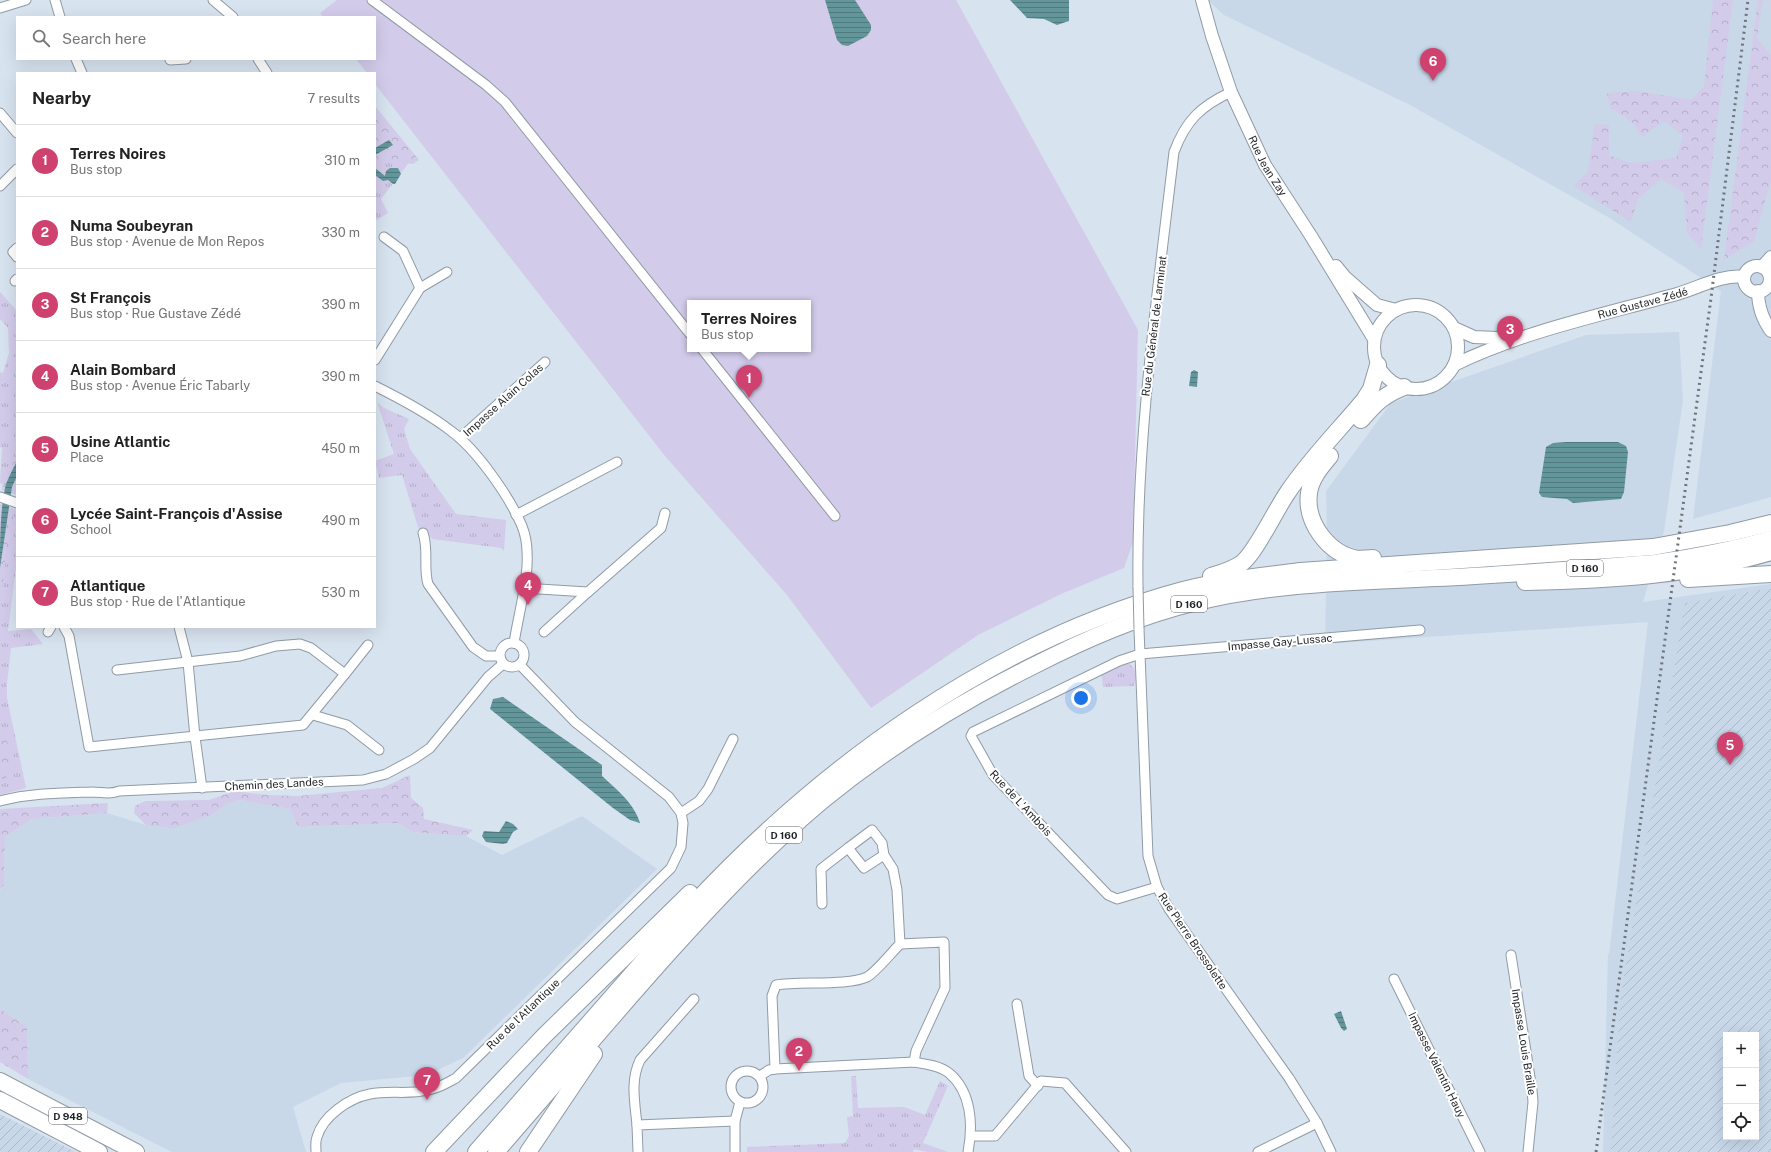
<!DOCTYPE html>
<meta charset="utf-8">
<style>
body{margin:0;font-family:"Public Sans",sans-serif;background:#f2f2f2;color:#222}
.controls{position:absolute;right:12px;bottom:12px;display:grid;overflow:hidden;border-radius:0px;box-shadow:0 4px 16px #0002}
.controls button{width:36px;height:36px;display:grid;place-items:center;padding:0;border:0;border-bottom:1px solid #e0e0e0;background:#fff;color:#222;font:20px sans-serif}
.you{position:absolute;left:1081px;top:698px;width:14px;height:14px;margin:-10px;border:3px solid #fff;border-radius:50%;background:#1a73e8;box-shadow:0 0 0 6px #1a73e833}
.badge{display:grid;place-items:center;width:26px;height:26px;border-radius:50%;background:#cf4270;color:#fff;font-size:13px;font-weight:700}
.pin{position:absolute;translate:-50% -33px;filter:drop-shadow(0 1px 2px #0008)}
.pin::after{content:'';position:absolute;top:21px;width:14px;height:12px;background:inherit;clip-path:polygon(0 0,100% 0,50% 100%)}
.popup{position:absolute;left:687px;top:300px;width:124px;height:52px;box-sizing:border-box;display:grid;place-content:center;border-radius:0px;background:#fff;filter:drop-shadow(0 1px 3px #0005);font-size:13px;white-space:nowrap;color:#767676}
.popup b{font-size:15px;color:#222}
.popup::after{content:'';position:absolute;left:50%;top:100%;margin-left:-8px;border:8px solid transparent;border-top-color:#fff}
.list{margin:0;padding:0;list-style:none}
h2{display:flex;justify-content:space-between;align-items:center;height:52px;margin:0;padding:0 16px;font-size:17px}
h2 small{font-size:13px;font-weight:400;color:#767676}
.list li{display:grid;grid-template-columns:26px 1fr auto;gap:12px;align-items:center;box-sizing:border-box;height:72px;padding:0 16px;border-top:1px solid #e0e0e0}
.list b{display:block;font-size:15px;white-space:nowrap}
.list p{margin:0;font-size:13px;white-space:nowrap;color:#767676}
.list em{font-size:13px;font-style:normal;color:#767676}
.icon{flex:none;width:22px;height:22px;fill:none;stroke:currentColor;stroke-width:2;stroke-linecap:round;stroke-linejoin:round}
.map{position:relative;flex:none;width:1771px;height:1152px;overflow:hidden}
.search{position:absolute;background:#fff;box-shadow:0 4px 16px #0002;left:16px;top:16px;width:360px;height:44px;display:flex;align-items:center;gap:10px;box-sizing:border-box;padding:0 14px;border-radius:0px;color:#767676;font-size:15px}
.panel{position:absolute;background:#fff;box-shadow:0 4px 16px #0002;left:16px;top:72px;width:360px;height:556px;border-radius:0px}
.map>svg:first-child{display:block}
</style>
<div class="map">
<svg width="1771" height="1152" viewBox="0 0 1771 1152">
<defs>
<pattern id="industrial-furrows" width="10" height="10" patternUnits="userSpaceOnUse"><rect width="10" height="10" fill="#c8d8e9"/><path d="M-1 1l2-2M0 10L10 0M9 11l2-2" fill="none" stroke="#abb9c8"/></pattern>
<pattern id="grass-tufts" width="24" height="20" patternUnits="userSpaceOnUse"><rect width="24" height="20" fill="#d2cbea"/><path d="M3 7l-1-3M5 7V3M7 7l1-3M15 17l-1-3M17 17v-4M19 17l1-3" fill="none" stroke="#b4aec9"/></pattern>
<pattern id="forest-crowns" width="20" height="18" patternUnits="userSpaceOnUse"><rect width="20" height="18" fill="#d2cbea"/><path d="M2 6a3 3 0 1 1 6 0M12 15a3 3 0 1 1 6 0" fill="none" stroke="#b4aec9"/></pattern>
<pattern id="water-rules" width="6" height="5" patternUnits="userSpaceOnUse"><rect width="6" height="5" fill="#63969b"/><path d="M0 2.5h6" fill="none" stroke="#517a7e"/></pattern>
</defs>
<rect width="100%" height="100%" fill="#d7e3ef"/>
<g fill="#c8d8e9" fill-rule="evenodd">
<path d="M 1208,0 L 1771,0 L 1771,497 L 1693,519 L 1721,291 L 1608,217 L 1410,105 L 1224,15 Z"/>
<path d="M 1679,332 L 1683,400 L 1664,531 L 1643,602 L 1771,584 L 1771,1152 L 1603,1152 L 1608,953 L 1609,954 L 1648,622 L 1325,644 L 1327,529 L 1326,491 L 1391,403 L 1586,335 ZM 1726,1035 L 1756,1035 L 1756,1137 L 1726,1137 Z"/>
<path d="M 239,800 L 290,809 L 298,827 L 398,823 L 412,832 L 466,836 L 502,855 L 582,816 L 657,869 L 463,1058 L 427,1075 L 341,1083 L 293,1107 L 306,1152 L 172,1152 L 28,1079 L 27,1027 L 0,1009 L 0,890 L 4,885 L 5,837 L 32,819 L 107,813 L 146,825 L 212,815 L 227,804 Z"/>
</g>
<g fill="url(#industrial-furrows)" fill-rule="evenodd">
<path d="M 1771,588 L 1771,1152 L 1611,1152 L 1620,1002 L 1685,603 ZM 1726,1035 L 1756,1035 L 1756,1137 L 1726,1137 Z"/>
<path d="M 0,1114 L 76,1152 L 0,1152 Z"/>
</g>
<g fill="url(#grass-tufts)">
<path d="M 375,117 L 414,156 L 381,199 L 388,213 L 377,220 L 375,219 Z"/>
<path d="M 0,292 L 17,311 L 17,495 L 2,490 L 3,484 L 0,483 L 2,448 L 0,447 L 0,372 L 3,373 L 9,353 L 8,328 L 0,319 Z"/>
<path d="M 377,402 L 384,408 L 409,419 L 404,429 L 410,449 L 456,514 L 506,520 L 504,551 L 501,548 L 433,539 L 418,527 L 402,475 L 379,478 L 375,461 L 394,454 Z"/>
<path d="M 0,504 L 17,510 L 17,560 L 8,631 L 31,629 L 43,644 L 11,648 L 7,684 L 7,698 L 26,788 L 0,795 Z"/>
<path d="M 1122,663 L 1129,664 L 1134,668 L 1136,676 L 1134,686 L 1103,687 L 1101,672 Z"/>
<path d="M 851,1076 L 856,1076 L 858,1108 L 904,1107 L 925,1115 L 940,1081 L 948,1086 L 923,1143 L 948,1152 L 928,1152 L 914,1149 L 913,1152 L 747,1152 L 747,1147 L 845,1143 L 849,1136 L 847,1117 L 853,1116 Z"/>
</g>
<g fill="url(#forest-crowns)">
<path d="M 1713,0 L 1733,0 L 1701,249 L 1687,233 L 1684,193 L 1661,179 L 1638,199 L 1631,222 L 1574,186 L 1588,171 L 1595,124 L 1609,125 L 1609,155 L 1630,163 L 1676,158 L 1683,136 L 1664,121 L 1642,137 L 1632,122 L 1610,108 L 1607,93 L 1637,91 L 1691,100 L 1704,86 Z"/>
<path d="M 1758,0 L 1765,0 L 1762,2 L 1757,38 L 1771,56 L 1771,180 L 1754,241 L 1724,260 Z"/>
<path d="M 375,106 L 419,160 L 413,164 L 375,160 L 375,125 L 377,123 L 375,120 Z"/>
<path d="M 17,454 L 17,485 L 4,482 Z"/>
<path d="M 11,511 L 16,525 L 7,544 L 0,613 L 0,513 Z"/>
<path d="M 0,730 L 9,745 L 10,776 L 0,780 Z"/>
<path d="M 410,775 L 411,798 L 423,808 L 424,819 L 473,830 L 466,836 L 412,832 L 398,823 L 298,827 L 290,809 L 239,800 L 227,804 L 212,815 L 174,828 L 146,825 L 134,813 L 135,806 L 145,801 L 209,800 L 235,791 L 267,795 L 298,796 L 382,788 Z"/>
<path d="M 108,803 L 107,813 L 32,819 L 5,837 L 4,885 L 0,889 L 0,809 Z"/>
<path d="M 0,1009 L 27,1027 L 28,1079 L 0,1062 Z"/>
</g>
<path fill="#d2cbea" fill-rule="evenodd" d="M 337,0 L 956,0 L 1138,330 L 1133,542 L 1124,568 L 1061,594 L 978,635 L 871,708 L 787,595 L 665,456 L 375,84 L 375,73 L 367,73 L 356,59 L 375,59 L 375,17 L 323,17 L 320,13 ZM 690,303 L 808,303 L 808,349 L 690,349 Z"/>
<g fill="url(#water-rules)">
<path d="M 825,0 L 855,0 L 871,25 L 871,30 L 867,36 L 848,46 L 842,45 L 837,40 Z"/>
<path d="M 1010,0 L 1069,0 L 1069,21 L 1057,25 L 1044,19 L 1027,18 Z"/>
<path d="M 389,140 L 393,145 L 375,155 L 375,148 Z"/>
<path d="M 375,168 L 385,176 L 386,171 L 390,168 L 398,168 L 401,174 L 395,184 L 393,184 L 388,180 L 383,181 L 375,175 Z"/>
<path d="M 1194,370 L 1198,372 L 1197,387 L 1189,386 L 1191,372 Z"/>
<path d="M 1566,442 L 1618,442 L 1626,446 L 1628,452 L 1624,492 L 1621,499 L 1573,503 L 1567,499 L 1542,497 L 1539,493 L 1546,447 L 1553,443 Z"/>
<path d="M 17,461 L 17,476 L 12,487 L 0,568 C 0,543 0,507 6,484 C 9,476 13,469 17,461 Z"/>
<path d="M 503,697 L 602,765 L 602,776 C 617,790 634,803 640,823 L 630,820 L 613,808 L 490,709 L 493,699 Z"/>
<path d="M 506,821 L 513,824 L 518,829 L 513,832 L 507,843 L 503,844 L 486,842 L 482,836 L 484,831 L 499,832 Z"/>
<path d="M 1341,1011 L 1347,1029 L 1344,1031 L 1341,1028 L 1334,1014 Z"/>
</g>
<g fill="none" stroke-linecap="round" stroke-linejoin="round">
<g stroke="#909ba6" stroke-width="11">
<g id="street">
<path d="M 55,0 L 60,17"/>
<path d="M 213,0 L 233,17"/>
<path d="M 372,0 L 486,85 L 505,102 L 690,334"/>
<path d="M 0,8 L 26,0"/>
<path d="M 76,59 L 82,73"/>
<path d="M 258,59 L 267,73"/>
<path d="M 170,60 L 186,59"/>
<path d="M 0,113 L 17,133"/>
<path d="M 0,186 L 17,169"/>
<path d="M 384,237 L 403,251 L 420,288"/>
<path d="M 17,248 L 13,252 L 17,257"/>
<path d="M 15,281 L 17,279"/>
<path d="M 702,349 L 835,516"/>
<path d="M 375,360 L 420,288 L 447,272"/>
<path d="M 375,386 C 401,399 428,413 451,431 C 477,450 509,496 522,526 C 525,534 527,544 527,552 C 529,578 518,616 514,643"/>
<path d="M 460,438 L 545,362"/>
<path d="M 0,497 L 17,503"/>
<path d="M 516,515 L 617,462"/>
<path d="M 423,533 C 429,550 423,568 428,584 L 473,647 L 486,656 L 499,656"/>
<path d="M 1138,587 C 1136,441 1157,296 1174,152 C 1186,120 1201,106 1231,92"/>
<path d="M 523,588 L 588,592 L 661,528 L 665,513"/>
<path d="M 64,627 L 69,636 L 89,747 L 303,725 L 345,674 L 311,648 L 300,644 L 276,646 L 240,656 L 117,670"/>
<path d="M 179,627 L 188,662 L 195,737 L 202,788"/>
<path d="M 1139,629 L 1148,856 L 1157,887 L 1169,909 L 1289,1078 L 1317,1123 L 1331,1152"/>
<path d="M 48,632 L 51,627"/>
<path d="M 544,632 L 588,592"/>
<circle cx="512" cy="655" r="12"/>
<path d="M 345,674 L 368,645"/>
<path d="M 313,715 L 347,725 L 379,750"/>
<path d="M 0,801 C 30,793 61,793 92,792 C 102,792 110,795 119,791 L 363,780 L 386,774 L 414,759 L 430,748 L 488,677 L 503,664"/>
<path d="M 681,813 L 699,801 L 708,789 L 733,739"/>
<path d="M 1157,887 L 1117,899 L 1108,895 L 993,775 L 971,736 L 973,732 L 1119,661 L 1140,654 L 1420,630"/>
<path d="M 822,904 L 821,869 L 848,848"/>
<path d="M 900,944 L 944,942 L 945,988 L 916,1051 L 914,1062"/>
<path d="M 1511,955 L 1532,1090 L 1533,1102 L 1528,1152"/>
<path d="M 1394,979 L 1480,1152"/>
<path d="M 1017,1004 L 1029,1076 L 1038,1086"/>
<path d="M 775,1069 L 772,996 L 776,985 C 800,981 848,986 867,977 C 876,972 892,952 900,944 L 897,890 L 893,869 L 884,855 L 864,868 L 848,848 L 872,830 L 882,843 L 884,855"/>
<circle cx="747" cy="1087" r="16"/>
<path d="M 760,1076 L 769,1070 L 775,1069 L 914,1062 C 926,1064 940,1066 949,1073 C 972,1092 973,1126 968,1152"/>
<path d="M 637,1125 C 635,1103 630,1081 640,1060 L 694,999"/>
<path d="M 971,1136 L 995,1136 L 1041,1081 L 1065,1083 L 1126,1152"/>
<path d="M 316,1152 C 316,1147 315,1142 317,1137 C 323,1116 349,1098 370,1094 C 389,1090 409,1095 428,1090 C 439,1088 447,1083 456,1078 L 671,868 L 681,847 L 683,823 L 681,813 L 669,797 L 575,722 L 520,665"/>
<path d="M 638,1152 L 637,1125 L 735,1121"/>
<path d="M 735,1152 L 735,1121 L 740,1102"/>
<path d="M 1258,1152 L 1317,1123"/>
</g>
</g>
<g stroke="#909ba6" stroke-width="14">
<g id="secondary">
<path id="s1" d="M 1202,0 L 1212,36 L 1231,92 L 1265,165 L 1311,236 L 1374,339"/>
<path d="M 1336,266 L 1345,277 L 1377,305 L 1396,310"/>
<circle cx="1757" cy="279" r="13"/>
<path d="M 1762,267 L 1771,257"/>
<path d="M 1758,291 C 1758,305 1763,320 1771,331"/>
<circle cx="1416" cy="347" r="42"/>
<path d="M 1454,328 L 1474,337 L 1497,338 L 1516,335"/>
<path id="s2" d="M 1454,365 C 1524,331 1602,315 1677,294 C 1698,288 1722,274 1744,277"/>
</g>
</g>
<g stroke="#909ba6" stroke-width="18">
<g id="highway">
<path d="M 1361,420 C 1375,404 1383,395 1404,387"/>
<path d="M 1330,456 C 1321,467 1311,478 1309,493 C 1305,522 1328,554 1358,559 C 1363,559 1368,558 1373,558"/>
<path d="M 1211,576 C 1221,573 1232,570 1242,563 C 1256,552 1276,509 1288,492 C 1310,459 1339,430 1364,400 L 1371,389 L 1378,365"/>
<path d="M 1688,579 L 1771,574"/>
<path d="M 1525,582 C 1608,580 1691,576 1771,552"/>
<path d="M 0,1081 L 136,1152"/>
<path d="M 0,1100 L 99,1152"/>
<path d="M 434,1152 L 544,1036 L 690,893"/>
<path d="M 476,1152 L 689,909 C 821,766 993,641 1183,590 C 1222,580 1261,576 1300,571 L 1653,547 L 1730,533 L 1771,523"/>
<path d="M 496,1152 C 550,1090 603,1027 658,965 C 710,907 763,850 823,800 C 887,748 957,704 1031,667 C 1084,640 1138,616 1197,602 C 1272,583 1358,582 1436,578 C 1509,575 1582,568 1655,563 C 1695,557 1733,550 1771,539"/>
<path d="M 528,1152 L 594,1054"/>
</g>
</g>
<use href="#street" stroke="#fff" stroke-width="9"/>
<use href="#secondary" stroke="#fff" stroke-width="12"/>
<use href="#highway" stroke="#fff" stroke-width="16"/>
<path stroke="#6d747b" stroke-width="3" stroke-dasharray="2 4" stroke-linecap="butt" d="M 1596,1152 L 1711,298 L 1748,0"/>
<g stroke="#909ba6" stroke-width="11" stroke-linecap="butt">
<path id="street-bridge" d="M 1138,587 L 1139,629"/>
</g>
<use href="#street-bridge" stroke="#fff" stroke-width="9"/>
</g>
<g text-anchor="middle" stroke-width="4" stroke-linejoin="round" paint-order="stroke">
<g fill="#fff" stroke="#626467" stroke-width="1">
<rect x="1567" y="560" width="36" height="16" rx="3"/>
<rect x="1171" y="596" width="36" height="16" rx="3"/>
<rect x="766" y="827" width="36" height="16" rx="3"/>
<rect x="49" y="1108" width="38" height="16" rx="3"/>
</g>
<g font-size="10" font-weight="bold" fill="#1e2226">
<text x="1585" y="572">D 160</text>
<text x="1189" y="608">D 160</text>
<text x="784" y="839">D 160</text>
<text x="68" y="1120">D 948</text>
</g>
<g font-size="11" fill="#1e2226" stroke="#fff">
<text dy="4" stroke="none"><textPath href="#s1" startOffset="179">Rue Jean Zay</textPath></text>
<text dy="4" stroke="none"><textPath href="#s2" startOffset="199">Rue Gustave Zédé</textPath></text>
<text transform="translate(1154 326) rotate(-83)" y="4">Rue du Général de Larminat</text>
<text transform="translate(503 400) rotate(-42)" y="4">Impasse Alain Colas</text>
<text transform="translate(1280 642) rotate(-5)" y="4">Impasse Gay-Lussac</text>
<text transform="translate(274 784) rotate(-3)" y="4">Chemin des Landes</text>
<text transform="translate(1021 803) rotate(47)" y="4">Rue de L'Ambois</text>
<text transform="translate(1193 941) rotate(56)" y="4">Rue Pierre Brossolette</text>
<text transform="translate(523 1014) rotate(-44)" y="4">Rue de l'Atlantique</text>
<text transform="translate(1524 1042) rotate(81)" y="4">Impasse Louis Braille</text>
<text transform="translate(1437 1065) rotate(64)" y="4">Impasse Valentin Hauy</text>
</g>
</g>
</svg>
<div class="controls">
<button>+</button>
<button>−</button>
<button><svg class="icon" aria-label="locate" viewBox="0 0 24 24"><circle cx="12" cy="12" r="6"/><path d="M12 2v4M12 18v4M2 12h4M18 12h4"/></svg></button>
</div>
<div class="you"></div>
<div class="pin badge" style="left:749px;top:398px">1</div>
<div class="popup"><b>Terres Noires</b>Bus stop</div>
<div class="pin badge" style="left:799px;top:1071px">2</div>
<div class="pin badge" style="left:1510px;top:349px">3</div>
<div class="pin badge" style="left:528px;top:605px">4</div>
<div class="pin badge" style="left:1730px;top:765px">5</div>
<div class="pin badge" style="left:1433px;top:81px">6</div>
<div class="pin badge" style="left:427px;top:1100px">7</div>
<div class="search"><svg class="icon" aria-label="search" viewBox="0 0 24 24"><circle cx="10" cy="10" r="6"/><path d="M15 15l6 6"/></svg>Search here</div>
<section class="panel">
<h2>Nearby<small>7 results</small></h2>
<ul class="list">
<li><span class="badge">1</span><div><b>Terres Noires</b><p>Bus stop</p></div><em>310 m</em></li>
<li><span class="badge">2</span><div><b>Numa Soubeyran</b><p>Bus stop · Avenue de Mon Repos</p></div><em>330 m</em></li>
<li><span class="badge">3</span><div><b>St François</b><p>Bus stop · Rue Gustave Zédé</p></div><em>390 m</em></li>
<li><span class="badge">4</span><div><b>Alain Bombard</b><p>Bus stop · Avenue Éric Tabarly</p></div><em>390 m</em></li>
<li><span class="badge">5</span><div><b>Usine Atlantic</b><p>Place</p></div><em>450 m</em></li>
<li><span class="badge">6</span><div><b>Lycée Saint-François d'Assise</b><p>School</p></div><em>490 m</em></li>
<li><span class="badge">7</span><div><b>Atlantique</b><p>Bus stop · Rue de l'Atlantique</p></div><em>530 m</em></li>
</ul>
</section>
</div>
